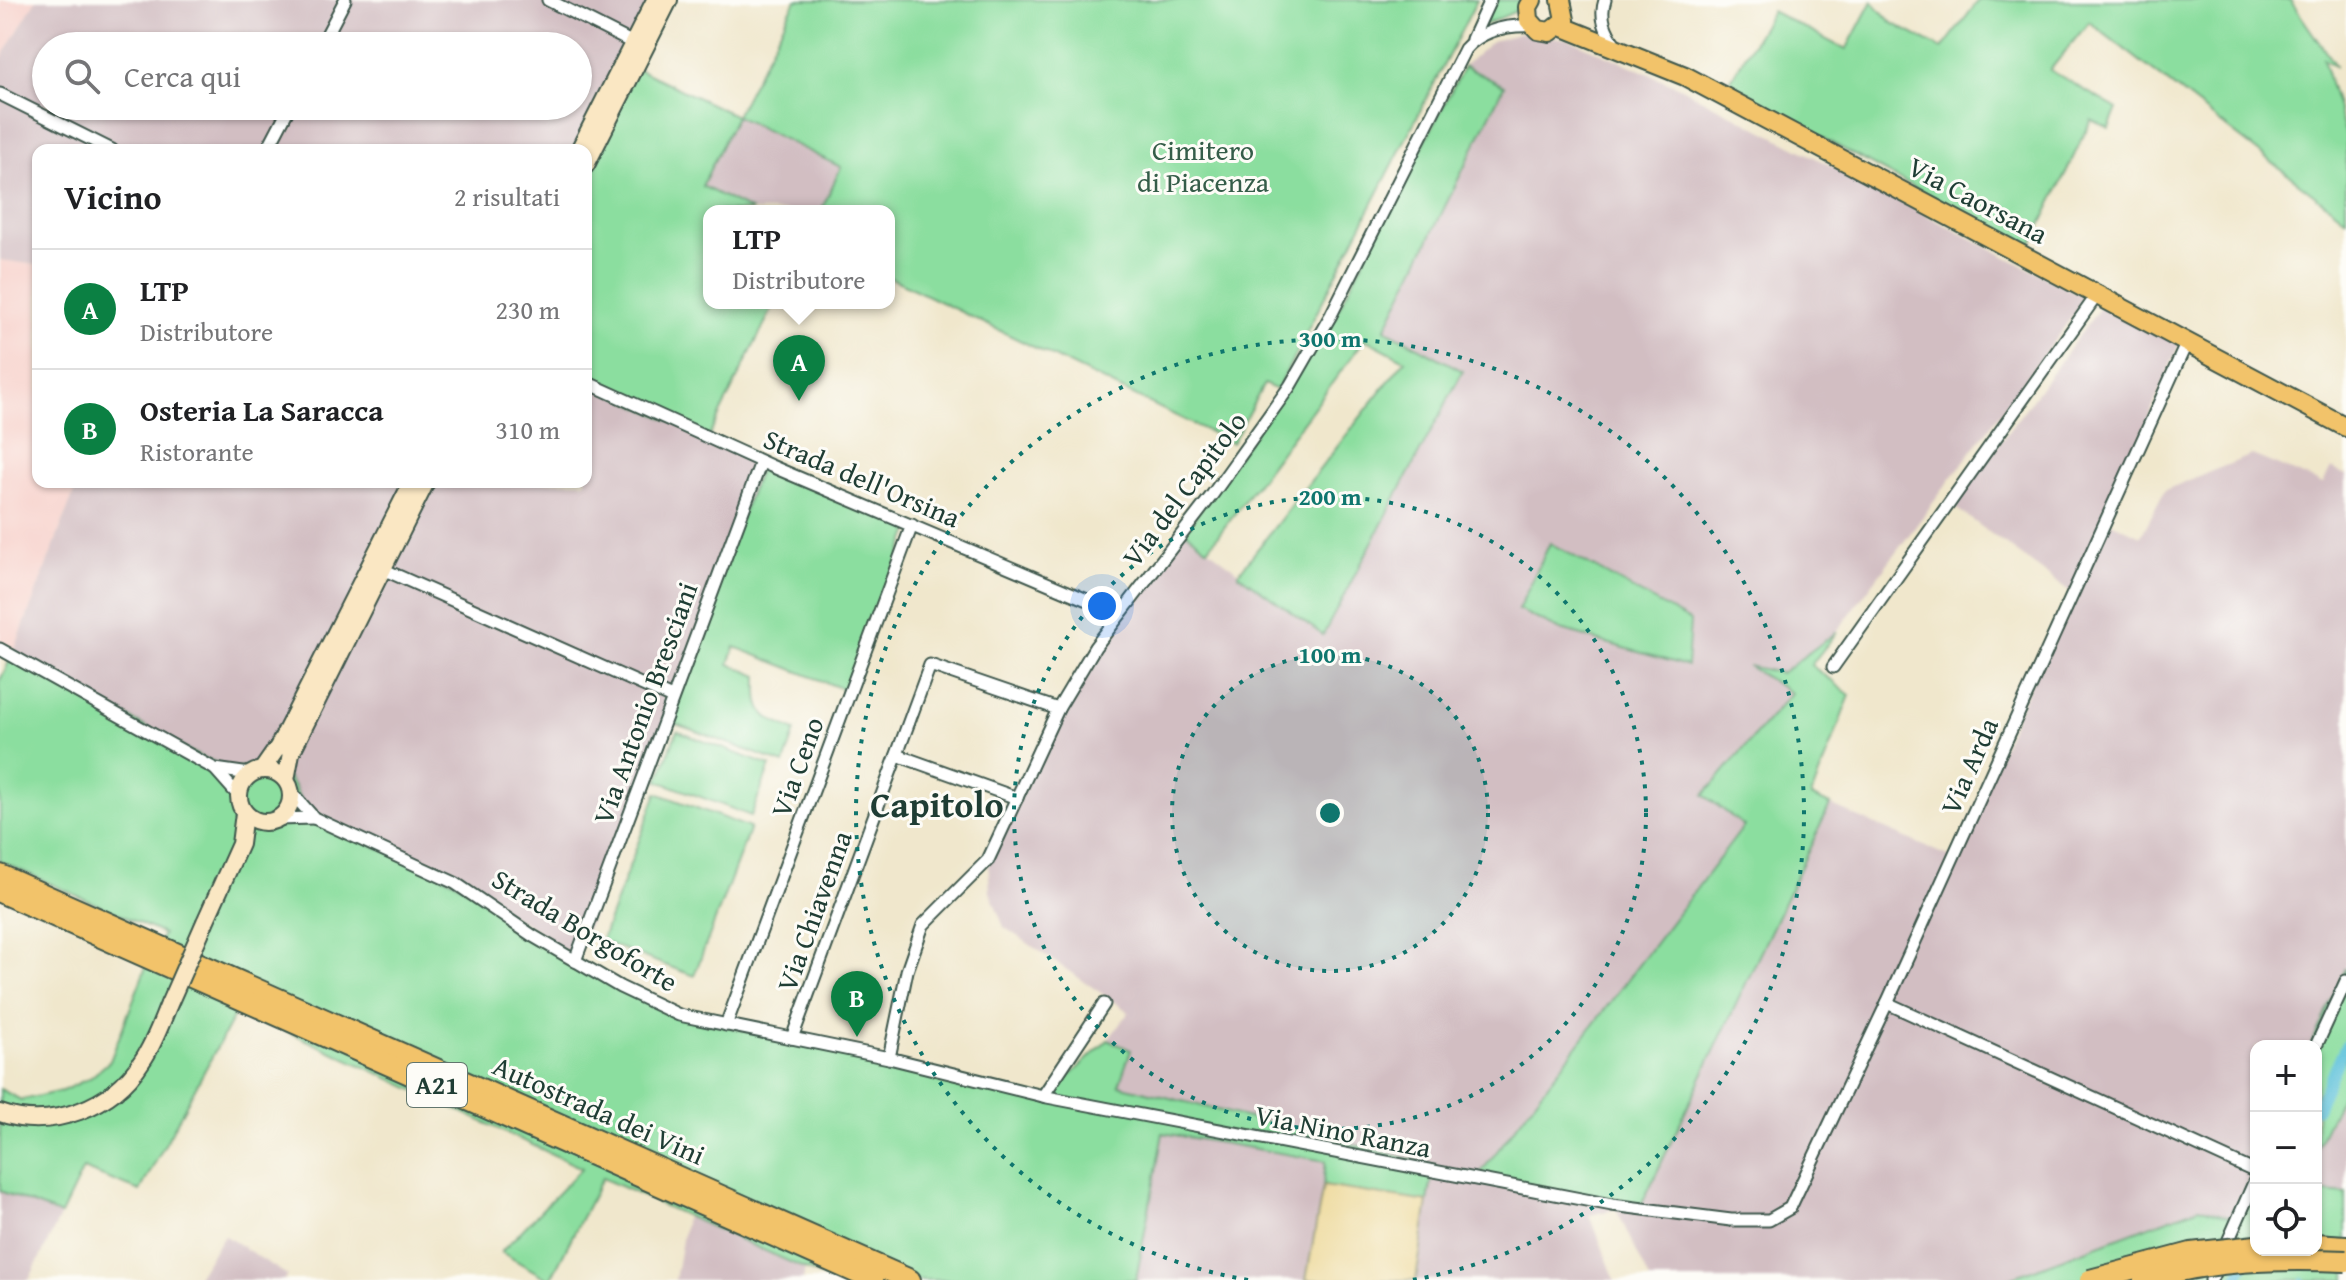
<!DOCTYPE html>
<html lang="it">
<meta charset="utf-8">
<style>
body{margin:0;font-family:"Gentium Book Plus",serif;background:#f6f6f6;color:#202124}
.controls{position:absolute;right:24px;bottom:24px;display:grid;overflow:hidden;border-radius:16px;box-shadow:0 2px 6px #0004}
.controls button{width:72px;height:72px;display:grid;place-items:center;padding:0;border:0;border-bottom:2px solid #e0e0e0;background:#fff;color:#202124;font:40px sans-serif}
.you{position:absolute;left:1102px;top:606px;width:28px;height:28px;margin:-20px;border:6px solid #fff;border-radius:50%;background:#1a73e8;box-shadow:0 0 0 12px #1a73e833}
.badge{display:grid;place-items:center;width:52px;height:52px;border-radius:50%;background:#0b8043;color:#fff;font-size:26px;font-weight:700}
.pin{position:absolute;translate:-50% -66px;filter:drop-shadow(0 2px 4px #0008)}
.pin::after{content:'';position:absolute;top:42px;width:28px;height:24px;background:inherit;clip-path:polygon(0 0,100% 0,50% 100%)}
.popup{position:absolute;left:703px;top:205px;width:192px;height:104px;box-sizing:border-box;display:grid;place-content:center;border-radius:16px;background:#fff;filter:drop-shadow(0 2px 6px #0005);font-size:26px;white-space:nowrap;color:#757577}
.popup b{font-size:30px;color:#202124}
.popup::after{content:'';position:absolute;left:50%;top:100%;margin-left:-16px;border:16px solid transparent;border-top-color:#fff}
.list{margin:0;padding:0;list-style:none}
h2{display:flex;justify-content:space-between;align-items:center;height:104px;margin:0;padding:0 32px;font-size:34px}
h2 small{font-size:26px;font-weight:400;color:#757577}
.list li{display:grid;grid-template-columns:52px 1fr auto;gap:24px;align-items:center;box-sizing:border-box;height:120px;padding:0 32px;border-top:2px solid #e0e0e0}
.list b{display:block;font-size:30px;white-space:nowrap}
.list p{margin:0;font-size:26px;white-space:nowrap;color:#757577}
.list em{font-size:26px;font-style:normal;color:#757577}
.icon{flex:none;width:44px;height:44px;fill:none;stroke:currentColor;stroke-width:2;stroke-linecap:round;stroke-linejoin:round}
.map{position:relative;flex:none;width:2346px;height:1280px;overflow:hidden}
.search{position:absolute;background:#fff;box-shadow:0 2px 6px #0004;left:32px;top:32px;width:560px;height:88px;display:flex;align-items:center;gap:20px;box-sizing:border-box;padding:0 28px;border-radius:44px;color:#757577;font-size:30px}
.panel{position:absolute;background:#fff;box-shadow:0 2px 6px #0004;left:32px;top:144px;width:560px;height:344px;border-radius:16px}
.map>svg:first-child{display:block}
</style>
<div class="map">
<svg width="2346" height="1280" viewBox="0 0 2346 1280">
<rect width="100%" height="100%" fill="#fdfcf7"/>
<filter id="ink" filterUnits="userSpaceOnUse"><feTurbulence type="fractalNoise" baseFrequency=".0125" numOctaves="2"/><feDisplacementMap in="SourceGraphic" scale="16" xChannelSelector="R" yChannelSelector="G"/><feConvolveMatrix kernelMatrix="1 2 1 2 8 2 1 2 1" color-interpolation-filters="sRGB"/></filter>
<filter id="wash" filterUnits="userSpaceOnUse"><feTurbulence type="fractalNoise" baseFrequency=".006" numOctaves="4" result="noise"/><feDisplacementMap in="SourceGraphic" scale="32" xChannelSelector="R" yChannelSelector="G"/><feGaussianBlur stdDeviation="1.8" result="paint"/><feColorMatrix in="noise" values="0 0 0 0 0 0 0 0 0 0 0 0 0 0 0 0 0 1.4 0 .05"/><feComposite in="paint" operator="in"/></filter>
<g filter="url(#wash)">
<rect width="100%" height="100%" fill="#f0e7cc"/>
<g fill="#f7d0ca">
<path d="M 0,0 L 36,0 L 0,61 Z"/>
<path d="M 0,260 L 38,265 L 38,482 L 78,482 L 13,654 L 0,648 Z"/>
</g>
<g fill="#d2bec2" fill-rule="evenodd">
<path d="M 36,0 L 660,0 L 586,150 L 38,150 L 38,265 L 0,260 L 0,61 ZM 46,46 L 578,46 L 578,106 L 46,106 Z"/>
<path d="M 1521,33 L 1569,39 L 1677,86 L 2086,298 L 1791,693 L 1704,795 L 1744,826 L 1479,1174 L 1640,1208 L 1830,805 L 1952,858 L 2072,593 L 1953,506 L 2101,306 L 2179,344 L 2107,517 L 2111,522 L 2141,536 L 2165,490 L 2252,455 L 2323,484 L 2331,468 L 2346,475 L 2346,968 L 2311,1046 L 2256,1046 L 2256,1170 L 2231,1217 L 2200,1208 L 2005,1280 L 1650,1280 L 1616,1209 L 1590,1215 L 1615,1280 L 1416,1280 L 1434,1165 L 1245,1120 L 1118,1085 L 1131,1050 L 1108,1040 L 1129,1012 L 1004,927 L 990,892 L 988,860 L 1095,648 L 1185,531 L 1323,635 L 1463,371 L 1385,329 L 1504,86 L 1464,66 L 1492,41 Z"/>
<path d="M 736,116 L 842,168 L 821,211 L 752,211 L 701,186 Z"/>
<path d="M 586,382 L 762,461 L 576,959 L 537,930 L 454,881 L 342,832 L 234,769 L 200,757 L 13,654 L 78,482 L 586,482 Z"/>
<path d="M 2346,1086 L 2346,1280 L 2270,1280 L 2316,1250 L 2316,1149 Z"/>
<path d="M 1163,1133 L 1327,1162 L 1306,1280 L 1136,1280 Z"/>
<path d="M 0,1191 L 61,1215 L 29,1280 L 0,1280 Z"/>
<path d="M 686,1217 L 805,1267 L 803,1280 L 675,1280 Z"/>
<path d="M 224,1235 L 287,1275 L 284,1280 L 195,1280 Z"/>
</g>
<g fill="#8bde9f" stroke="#558e6a" stroke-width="2">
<path d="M 796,0 L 1477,0 L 1277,390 L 1264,384 L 1232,443 L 889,277 L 889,211 L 821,211 L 841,167 L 736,116 L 702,186 L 752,211 L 709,211 L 709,303 L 775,303 L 708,438 L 586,382 L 586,167 L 636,68 L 736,116 Z"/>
<path d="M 1495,0 L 1520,0 L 1521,9 L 1482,26 Z"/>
<path d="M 1979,0 L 2290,0 L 2336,67 L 2323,59 L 2346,136 L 2346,219 L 2089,22 L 2050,70 L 2117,109 L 2109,128 L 2091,120 L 2029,250 L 1727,86 L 1772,11 L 1846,50 L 1872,1 L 1892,23 L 1942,49 Z"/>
<path d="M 1464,66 L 1504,86 L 1385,329 L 1463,371 L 1323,635 L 1238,574 L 1405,360 L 1365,339 L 1208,549 L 1185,531 L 1332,321 Z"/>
<path d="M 762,462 L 912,525 L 848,691 L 735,647 L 729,664 L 758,676 C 757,714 760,716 795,731 L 784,764 L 665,720 Z"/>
<path d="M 1550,543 L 1690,621 L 1687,666 L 1561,630 L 1518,610 Z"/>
<path d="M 1837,632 L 1811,665 L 1850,695 L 1811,796 L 1830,805 L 1640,1208 L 1479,1175 L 1744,826 L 1704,795 L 1791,693 L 1748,666 L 1781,673 Z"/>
<path d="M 13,654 L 200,757 L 234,769 L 256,765 L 278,768 L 294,786 L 301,802 L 342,832 L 454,881 L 576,959 L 680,1016 L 1046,1098 L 1108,1040 L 1131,1050 L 1119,1085 L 1434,1165 L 1428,1202 L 1323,1186 L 1326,1161 L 1163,1133 L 1136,1280 L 830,1280 L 602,1178 L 550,1280 L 501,1252 L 582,1168 L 238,1008 L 140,1191 L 83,1169 L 61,1215 L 0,1191 L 0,1089 L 21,1100 L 62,1091 L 90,1078 L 110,1061 L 146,967 L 163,934 L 0,861 L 0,680 Z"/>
<path d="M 677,731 L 770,766 L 751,816 L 658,781 Z"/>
<path d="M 657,793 L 750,828 L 694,976 L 601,941 Z"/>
<path d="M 2346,968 L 2346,1086 L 2316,1149 L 2316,1046 L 2311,1046 Z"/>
<path d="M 2256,1170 L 2256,1250 L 2316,1250 L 2316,1191 L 2346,1194 L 2346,1280 L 2005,1280 L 2200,1207 L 2231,1217 Z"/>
</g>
<path fill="#eeda9e" stroke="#868c69" stroke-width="2" d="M 1323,1186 L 1428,1202 L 1416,1280 L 1306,1280 Z"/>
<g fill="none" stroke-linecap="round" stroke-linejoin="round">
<path stroke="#5cc1da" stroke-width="3" d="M 2302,1280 L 2304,1279"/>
<g stroke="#5cc1da" stroke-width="11">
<path d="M 2316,1109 L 2346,1044"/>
<path d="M 2236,1280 L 2246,1260"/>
</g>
</g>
</g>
<g filter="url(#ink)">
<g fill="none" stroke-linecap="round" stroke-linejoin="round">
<g stroke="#3e564b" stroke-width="15">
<g id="minor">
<path d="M 548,0 L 637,45"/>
<path d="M 1605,0 C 1599,18 1606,31 1616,46"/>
<path d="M 1472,39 L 1490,0"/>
<path d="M 321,46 L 345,0"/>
<path d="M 0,94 L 112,150"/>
<path d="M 267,150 L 290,106"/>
<path d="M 586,382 L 771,466 L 1120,614"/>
<path d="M 378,567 L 672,698"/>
<path d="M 0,649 L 215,769 L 250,774"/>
<path d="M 1833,667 L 2097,295"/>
<path d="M 897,755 L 1017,798"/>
<path d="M 215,769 L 238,795"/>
<path d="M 291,792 L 314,818 L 455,883 L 533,936 L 620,987 L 679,1015 L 889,1058 L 1047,1097 L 1612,1205 L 1731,1220 L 1769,1220 L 1790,1208 L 1887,1003 L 2187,342"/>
<path d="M 279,819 L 313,818"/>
<path d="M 575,961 L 761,462"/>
<path d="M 1887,1003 L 2256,1172"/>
<path d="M 726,1025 L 912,525"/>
<path d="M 792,1038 L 930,665 L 1058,709"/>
<path d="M 2316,1046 L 2346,981"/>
<path d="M 889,1058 L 907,971 L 923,925 L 988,860 L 1058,709 L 1095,647 L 1212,495 L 1290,386 L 1331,315 L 1465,49 C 1482,30 1508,25 1532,26"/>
<path d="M 1043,1096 L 1104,1004"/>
<path d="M 2211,1280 L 2256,1178"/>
</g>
</g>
<g stroke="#3e564b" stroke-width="20">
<g id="secondary">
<path d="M 579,150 L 655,0"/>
<path d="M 586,165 L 669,0"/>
<circle cx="265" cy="796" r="26"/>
<path d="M 262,770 L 278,747 L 412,482"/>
<path d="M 286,780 L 291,753 L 426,482"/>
<path d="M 205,922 L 240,844 L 244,813"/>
<path d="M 0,1113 C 52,1131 113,1107 142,1061 C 154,1044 161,1023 169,1004"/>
</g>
</g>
<g stroke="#3e564b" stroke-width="22">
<g id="primary">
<path d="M 1532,0 L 1528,7 L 1529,20 L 1538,30 L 1550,32 L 1565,20 L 1561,0"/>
<path d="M 1561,26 L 1685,76 L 2346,427"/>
</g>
</g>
<g stroke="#3e564b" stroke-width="24">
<g id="motorway">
<path d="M 0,875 L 910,1280"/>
<path d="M 0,892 L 873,1280"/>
<path d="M 2316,1244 L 2346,1246"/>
</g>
</g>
<use href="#minor" stroke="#fff" stroke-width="11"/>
<use href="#secondary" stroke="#fae7c3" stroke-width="16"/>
<use href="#primary" stroke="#f2c36a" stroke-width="18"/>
<use href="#motorway" stroke="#f2c36a" stroke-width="20"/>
<g stroke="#3e564b" stroke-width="20" stroke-linecap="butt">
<path id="secondary-bridge" d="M 169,1004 L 205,922"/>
</g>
<g stroke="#3e564b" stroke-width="24" stroke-linecap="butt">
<g id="motorway-bridge">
<path d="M 2090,1280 L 2191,1253 L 2256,1246"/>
<path d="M 2144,1280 C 2209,1260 2279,1258 2346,1261"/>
</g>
</g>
<use href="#secondary-bridge" stroke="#fae7c3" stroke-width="16"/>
<use href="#motorway-bridge" stroke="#f2c36a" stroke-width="20"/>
</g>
</g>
<circle cx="1330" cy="813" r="158" fill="#0f766e" fill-opacity=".12"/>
<g fill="none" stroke="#0f766e" stroke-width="4" stroke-dasharray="4 8">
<circle cx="1330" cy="813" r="158"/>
<circle cx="1330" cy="813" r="316"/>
<path d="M1248 1280A474 474 0 1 1 1412 1280"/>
</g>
<g text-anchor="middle" stroke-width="6" stroke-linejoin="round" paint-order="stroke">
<rect fill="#fdfcf7" stroke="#62766e" stroke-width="2" x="407" y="1063" width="60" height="44" rx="6"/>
<g font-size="26" font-weight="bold" fill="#1f3d34">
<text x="437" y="1094">A21</text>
</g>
<g font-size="28" fill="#355d49" stroke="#fdfcf7">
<text x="1203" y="160">Cimitero<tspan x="1203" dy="32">di Piacenza</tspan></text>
</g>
<g font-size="28" fill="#1f3d34" stroke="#fdfcf7">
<text transform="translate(1978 200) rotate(28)" y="10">Via Caorsana</text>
<text transform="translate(862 478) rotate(23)" y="10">Strada dell'Orsina</text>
<text transform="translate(1184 489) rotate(-53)" y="10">Via del Capitolo</text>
<text transform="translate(645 703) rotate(-70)" y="10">Via Antonio Bresciani</text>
<text transform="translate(1969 766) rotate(-66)" y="10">Via Arda</text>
<text transform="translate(797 767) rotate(-70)" y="10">Via Ceno</text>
<text transform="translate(814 911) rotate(-70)" y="10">Via Chiavenna</text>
<text transform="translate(585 930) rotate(31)" y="10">Strada Borgoforte</text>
<text transform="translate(599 1110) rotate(24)" y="10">Autostrada dei Vini</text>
<text transform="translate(1343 1131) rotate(11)" y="10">Via Nino Ranza</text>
</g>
<g font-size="36" font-weight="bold" fill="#1f3d34" stroke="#fdfcf7">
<text x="937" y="817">Capitolo</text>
</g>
</g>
<circle cx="1330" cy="813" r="12" fill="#0f766e" stroke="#fdfcf7" stroke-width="4"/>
<g font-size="24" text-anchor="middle" font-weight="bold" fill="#0f766e" stroke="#fdfcf7" stroke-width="6" stroke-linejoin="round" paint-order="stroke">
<text x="1330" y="347">300 m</text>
<text x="1330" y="505">200 m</text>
<text x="1330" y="663">100 m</text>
</g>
</svg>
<div class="controls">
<button>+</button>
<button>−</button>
<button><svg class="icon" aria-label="locate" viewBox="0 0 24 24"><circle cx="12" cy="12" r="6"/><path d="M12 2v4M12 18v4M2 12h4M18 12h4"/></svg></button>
</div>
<div class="you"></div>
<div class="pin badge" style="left:799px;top:401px">A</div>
<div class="popup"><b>LTP</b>Distributore</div>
<div class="pin badge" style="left:857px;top:1037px">B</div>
<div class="search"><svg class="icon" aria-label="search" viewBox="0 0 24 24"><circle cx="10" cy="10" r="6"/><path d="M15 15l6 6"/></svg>Cerca qui</div>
<section class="panel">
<h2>Vicino<small>2 risultati</small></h2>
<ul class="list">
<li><span class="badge">A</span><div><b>LTP</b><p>Distributore</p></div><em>230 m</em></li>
<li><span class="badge">B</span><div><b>Osteria La Saracca</b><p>Ristorante</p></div><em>310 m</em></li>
</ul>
</section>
</div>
